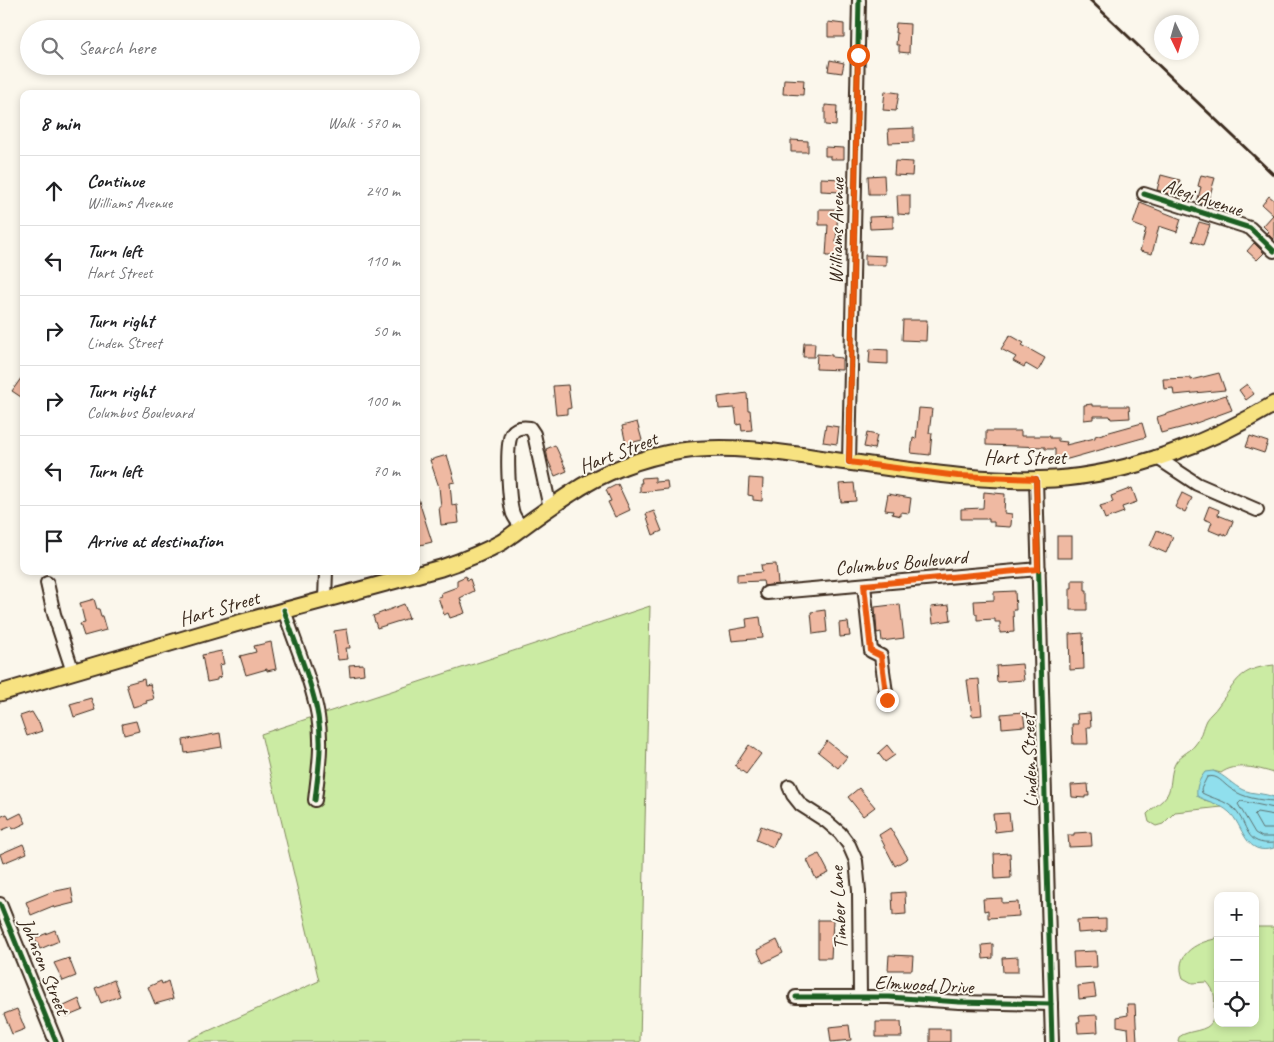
<!DOCTYPE html>
<meta charset="utf-8">
<style>
body{margin:0;font-family:Caveat,sans-serif;background:#f2f2f2;color:#202124}
.controls{position:absolute;right:15px;bottom:15px;display:grid;overflow:hidden;border-radius:10px;box-shadow:0 2px 8px #0003}
.controls button{width:45px;height:45px;display:grid;place-items:center;padding:0;border:0;border-bottom:1px solid #e0e0e0;background:#fff;color:#202124;font:25px sans-serif}
.compass{position:absolute;left:1154px;top:15px;width:45px;height:45px;border-radius:50%;background:#fff;box-shadow:0 2px 8px #0003;rotate:175deg}
.stop{position:absolute;width:15px;height:15px;margin:-11px;border:4px solid #ea580c;border-radius:50%;background:#fff}
.stop.end{background:#ea580c;border-color:#fff;box-shadow:0 1px 5px #0008}
.list{margin:0;padding:0;list-style:none}
h2{display:flex;justify-content:space-between;align-items:center;height:65px;margin:0;padding:0 20px;font-size:21px}
h2 small{font-size:16px;font-weight:400;color:#757577}
.list li{display:grid;grid-template-columns:32px 1fr auto;gap:15px;align-items:center;box-sizing:border-box;height:70px;padding:0 20px;border-top:1px solid #e0e0e0}
.list b{display:block;font-size:19px;white-space:nowrap}
.list p{margin:0;font-size:16px;white-space:nowrap;color:#757577}
.list em{font-size:16px;font-style:normal;color:#757577}
.icon{flex:none;width:28px;height:28px;fill:none;stroke:currentColor;stroke-width:2;stroke-linecap:round;stroke-linejoin:round}
.map{position:relative;flex:none;width:1274px;height:1042px;overflow:hidden}
.search{position:absolute;background:#fff;box-shadow:0 2px 8px #0003;left:20px;top:20px;width:400px;height:55px;display:flex;align-items:center;gap:12px;box-sizing:border-box;padding:0 18px;border-radius:28px;color:#757577;font-size:19px}
.panel{position:absolute;background:#fff;box-shadow:0 2px 8px #0003;left:20px;top:90px;width:400px;height:485px;border-radius:10px}
.map>svg:first-child{display:block}
</style>
<div class="map">
<svg width="1274" height="1042" viewBox="0 0 1274 1042">
<rect width="100%" height="100%" fill="#fbf7ec"/>
<filter id="ink" filterUnits="userSpaceOnUse"><feTurbulence type="fractalNoise" baseFrequency=".02" numOctaves="2"/><feDisplacementMap in="SourceGraphic" scale="10" xChannelSelector="R" yChannelSelector="G"/><feConvolveMatrix kernelMatrix="1 2 1 2 8 2 1 2 1" color-interpolation-filters="sRGB"/></filter>
<g filter="url(#ink)">
<g fill="#cbeba3" stroke="#838a60">
<path d="M 650,606 L 640,1042 L 184,1042 L 319,981 L 261,734 Z"/>
<path d="M 1274,665 L 1274,773 C 1257,768 1236,762 1221,773 L 1213,771 L 1204,800 L 1213,802 L 1222,807 L 1175,812 L 1163,824 L 1156,826 L 1149,822 L 1147,814 C 1153,807 1162,803 1167,795 C 1172,787 1170,775 1174,766 C 1178,755 1189,753 1195,745 C 1201,738 1202,728 1206,720 C 1209,715 1215,711 1218,706 C 1238,680 1238,669 1274,665 Z"/>
<path d="M 1255,927 L 1274,927 L 1274,1042 L 1178,1042 L 1179,1037 C 1189,1029 1208,1033 1213,1020 C 1215,1016 1214,1012 1214,1008 C 1215,996 1215,991 1207,982 L 1192,983 L 1183,978 C 1174,955 1195,943 1215,939 L 1218,935 L 1218,1023 L 1255,1023 Z"/>
</g>
<path fill="#90dfed" stroke="#6e979a" d="M 1213,771 C 1225,775 1232,785 1243,790 C 1253,794 1264,793 1274,797 L 1274,848 C 1244,857 1244,825 1229,812 C 1219,803 1207,802 1197,796 C 1196,786 1199,780 1205,772 Z"/>
<g fill="none" stroke-linecap="round" stroke-linejoin="round">
<g stroke="#5d7271" stroke-width="1">
<path d="M 1274,801 C 1259,800 1244,798 1231,789 C 1222,783 1218,774 1207,777 L 1201,789 L 1202,793 C 1213,799 1225,800 1234,809 C 1250,825 1243,846 1274,843"/>
<path d="M 1274,808 L 1241,801 L 1238,804 L 1255,833 L 1262,837 L 1274,837"/>
<path d="M 1274,815 L 1257,812 L 1254,815 L 1262,829 L 1274,829"/>
</g>
</g>
<g fill="#efb9a2" stroke="#3b2a1e">
<path d="M 828,22 L 844,24 L 844,37 L 828,37 Z"/>
<path d="M 896,23 L 910,24 L 909,53 L 899,52 L 899,45 L 896,45 L 897,33 L 895,33 Z"/>
<path d="M 830,60 L 844,63 L 842,73 L 828,71 Z"/>
<path d="M 784,79 L 804,80 L 803,95 L 783,94 Z"/>
<path d="M 885,91 L 899,93 L 896,111 L 883,110 Z"/>
<path d="M 825,105 L 837,106 L 836,126 L 825,125 Z"/>
<path d="M 914,128 L 914,142 L 889,143 L 888,129 Z"/>
<path d="M 791,140 L 808,141 L 808,152 L 791,152 Z"/>
<path d="M 825,147 L 844,148 L 844,159 L 830,159 L 830,156 L 825,156 Z"/>
<path d="M 895,161 L 913,162 L 912,176 L 894,175 Z"/>
<path d="M 884,175 L 885,194 L 869,194 L 868,176 Z"/>
<path d="M 1161,175 L 1180,180 L 1176,196 L 1157,190 Z"/>
<path d="M 1201,175 L 1215,178 L 1207,205 L 1197,202 L 1201,187 L 1198,186 Z"/>
<path d="M 821,178 L 842,179 L 841,192 L 821,191 Z"/>
<path d="M 897,195 L 910,195 L 910,215 L 898,214 Z"/>
<path d="M 1269,196 L 1274,200 L 1274,240 L 1267,233 L 1269,232 L 1263,226 L 1273,215 L 1262,205 Z"/>
<path d="M 1140,203 L 1181,219 L 1177,232 L 1159,226 L 1152,254 L 1140,251 L 1146,229 L 1133,224 Z"/>
<path d="M 819,209 L 838,209 L 836,243 L 841,243 L 841,256 L 826,256 L 828,225 L 819,225 Z"/>
<path d="M 893,216 L 893,228 L 870,229 L 869,217 Z"/>
<path d="M 1199,222 L 1210,225 L 1203,245 L 1192,241 Z"/>
<path d="M 1254,243 L 1264,253 L 1257,260 L 1247,251 Z"/>
<path d="M 865,255 L 886,256 L 886,265 L 865,265 Z"/>
<path d="M 903,320 L 927,320 L 926,341 L 902,340 Z"/>
<path d="M 1010,335 L 1024,343 L 1022,345 L 1045,358 L 1038,371 L 1026,364 L 1024,367 L 1013,361 L 1016,357 L 1001,349 Z"/>
<path d="M 804,343 L 815,343 L 814,357 L 803,357 Z"/>
<path d="M 870,349 L 888,350 L 888,364 L 869,363 Z"/>
<path d="M 817,354 L 832,355 L 832,357 L 842,358 L 842,370 L 816,369 Z"/>
<path d="M 1219,373 L 1225,390 L 1174,395 L 1173,388 L 1164,389 L 1163,379 L 1191,378 L 1191,380 Z"/>
<path d="M 24,374 L 24,399 L 12,391 Z"/>
<path d="M 1247,384 L 1254,394 L 1246,400 L 1239,390 Z"/>
<path d="M 568,385 L 571,408 L 567,409 L 567,414 L 556,415 L 553,386 Z"/>
<path d="M 747,393 L 748,410 L 750,410 L 752,430 L 742,431 L 741,424 L 737,425 L 735,408 L 719,409 L 718,397 Z"/>
<path d="M 1226,395 L 1232,410 L 1188,426 L 1161,433 L 1157,417 Z"/>
<path d="M 1092,404 L 1092,406 L 1129,406 L 1130,418 L 1111,419 L 1110,416 L 1093,416 L 1093,419 L 1084,420 L 1084,405 Z"/>
<path d="M 919,408 L 932,409 L 929,433 L 932,433 L 930,455 L 911,453 L 913,438 L 916,439 Z"/>
<path d="M 637,422 L 642,440 L 626,444 L 622,426 Z"/>
<path d="M 1142,423 L 1146,437 L 1068,459 L 1055,458 L 1055,449 L 1045,449 L 1045,447 L 986,445 L 986,431 L 1021,431 L 1021,436 L 1050,436 L 1050,438 L 1058,438 L 1058,441 L 1067,442 L 1066,445 L 1095,438 L 1095,436 Z"/>
<path d="M 826,425 L 839,427 L 837,444 L 823,442 Z"/>
<path d="M 867,433 L 877,435 L 874,449 L 864,447 Z"/>
<path d="M 1250,436 L 1268,442 L 1264,453 L 1246,447 Z"/>
<path d="M 555,445 L 567,471 L 555,476 L 548,460 L 546,449 Z"/>
<path d="M 447,455 L 455,482 L 450,483 L 452,506 L 457,505 L 459,523 L 441,525 L 439,507 L 441,507 L 439,487 L 430,460 Z"/>
<path d="M 655,477 L 655,482 L 667,481 L 668,489 L 640,492 L 640,483 L 642,483 L 641,478 Z"/>
<path d="M 749,478 L 763,479 L 762,501 L 753,500 L 753,496 L 748,495 Z"/>
<path d="M 854,483 L 856,501 L 841,502 L 839,484 Z"/>
<path d="M 618,484 L 630,510 L 615,517 L 608,502 L 611,501 L 606,490 Z"/>
<path d="M 1132,488 L 1137,502 L 1122,507 L 1124,512 L 1105,519 L 1100,506 L 1113,502 L 1111,496 Z"/>
<path d="M 984,492 L 1005,494 L 1004,513 L 1012,514 L 1011,525 L 1010,527 L 994,526 L 994,522 L 989,522 L 989,519 L 961,519 L 961,509 L 983,508 Z"/>
<path d="M 1182,493 L 1192,498 L 1185,512 L 1175,507 Z"/>
<path d="M 888,494 L 911,498 L 909,513 L 901,512 L 901,516 L 892,514 L 893,511 L 885,510 Z"/>
<path d="M 416,498 L 418,498 L 432,542 L 416,546 Z"/>
<path d="M 1209,506 L 1219,510 L 1218,515 L 1233,521 L 1227,536 L 1221,533 L 1221,535 L 1209,530 L 1212,522 L 1204,519 Z"/>
<path d="M 654,511 L 662,531 L 653,535 L 646,514 Z"/>
<path d="M 1157,530 L 1173,537 L 1166,553 L 1150,546 Z"/>
<rect x="1057" y="536" width="15" height="22"/>
<path d="M 776,564 L 778,584 L 764,586 L 763,581 L 737,582 L 737,574 L 762,572 L 761,565 Z"/>
<path d="M 466,576 L 467,580 L 470,579 L 474,591 L 460,598 L 465,613 L 450,618 L 448,613 L 444,615 L 438,597 L 442,596 L 441,593 L 457,587 L 457,580 Z"/>
<path d="M 1072,580 L 1085,580 L 1085,590 L 1087,590 L 1087,610 L 1070,610 L 1070,588 L 1072,588 Z"/>
<path d="M 1015,591 L 1016,610 L 1013,610 L 1014,632 L 1000,633 L 1000,622 L 995,622 L 995,619 L 977,620 L 977,614 L 975,614 L 974,601 L 994,600 L 994,592 Z"/>
<path d="M 94,599 L 97,609 L 99,609 L 101,616 L 102,616 L 106,630 L 84,636 L 80,624 L 85,623 L 80,603 Z"/>
<path d="M 404,604 L 409,618 L 377,628 L 373,616 Z"/>
<path d="M 900,604 L 904,638 L 882,641 L 881,632 L 877,633 L 875,607 Z"/>
<path d="M 949,605 L 951,620 L 933,623 L 931,607 Z"/>
<path d="M 825,610 L 827,632 L 813,634 L 811,612 Z"/>
<path d="M 760,617 L 763,638 L 732,641 L 730,630 L 747,627 L 746,619 Z"/>
<path d="M 848,622 L 850,636 L 840,637 L 839,623 Z"/>
<path d="M 347,629 L 350,648 L 346,648 L 348,659 L 338,660 L 334,631 Z"/>
<path d="M 1083,633 L 1084,669 L 1070,670 L 1069,634 Z"/>
<path d="M 271,642 L 276,669 L 267,671 L 267,669 L 246,675 L 240,656 L 256,652 L 254,646 Z"/>
<path d="M 221,651 L 224,664 L 219,665 L 221,677 L 217,678 L 217,680 L 207,682 L 202,655 Z"/>
<path d="M 363,664 L 364,674 L 350,676 L 349,665 Z"/>
<path d="M 1022,664 L 1024,680 L 997,682 L 996,666 Z"/>
<path d="M 144,679 L 145,685 L 150,684 L 154,699 L 146,701 L 147,703 L 133,707 L 126,684 Z"/>
<path d="M 979,679 L 982,715 L 972,716 L 967,680 Z"/>
<path d="M 91,698 L 95,710 L 74,717 L 70,704 Z"/>
<path d="M 32,712 L 38,722 L 39,722 L 42,731 L 27,736 L 20,716 Z"/>
<path d="M 1023,712 L 1025,726 L 1002,728 L 1001,714 Z"/>
<path d="M 1090,713 L 1091,727 L 1087,727 L 1088,744 L 1073,744 L 1072,724 L 1078,724 L 1077,714 Z"/>
<path d="M 136,721 L 139,731 L 124,735 L 122,724 Z"/>
<path d="M 220,733 L 222,747 L 185,753 L 183,740 Z"/>
<path d="M 827,741 L 847,757 L 838,768 L 818,752 Z"/>
<path d="M 749,745 L 761,754 L 746,774 L 735,766 Z"/>
<path d="M 887,745 L 895,755 L 885,762 L 878,753 Z"/>
<path d="M 1088,784 L 1089,796 L 1085,796 L 1085,798 L 1072,797 L 1071,785 Z"/>
<path d="M 859,788 L 875,807 L 863,816 L 848,797 Z"/>
<path d="M 21,813 L 26,823 L 13,829 L 12,826 L 0,831 L 0,817 L 7,814 L 9,819 Z"/>
<path d="M 1009,813 L 1011,830 L 995,832 L 993,814 Z"/>
<path d="M 761,826 L 779,833 L 773,847 L 756,840 Z"/>
<path d="M 890,828 L 908,858 L 895,866 L 879,835 Z"/>
<path d="M 1091,832 L 1092,846 L 1069,847 L 1068,835 L 1074,835 L 1074,833 Z"/>
<path d="M 23,844 L 27,853 L 3,863 L 0,854 Z"/>
<path d="M 1010,853 L 1011,878 L 995,879 L 994,854 Z"/>
<path d="M 819,854 L 829,873 L 816,879 L 807,860 Z"/>
<path d="M 71,888 L 74,903 L 54,908 L 53,906 L 31,915 L 26,902 L 51,892 Z"/>
<path d="M 905,892 L 906,914 L 893,915 L 892,893 Z"/>
<path d="M 1002,898 L 1002,903 L 1018,902 L 1019,916 L 988,918 L 988,910 L 984,911 L 983,899 Z"/>
<path d="M 1106,919 L 1106,931 L 1078,933 L 1077,920 Z"/>
<path d="M 818,920 L 833,920 L 831,958 L 818,958 Z"/>
<path d="M 55,930 L 59,941 L 40,949 L 35,938 Z"/>
<path d="M 777,940 L 783,953 L 763,963 L 757,950 Z"/>
<path d="M 993,944 L 993,958 L 983,959 L 982,945 Z"/>
<path d="M 1096,951 L 1097,967 L 1074,968 L 1073,952 Z"/>
<path d="M 889,955 L 913,956 L 912,970 L 888,970 Z"/>
<path d="M 1018,957 L 1018,972 L 1003,972 L 1002,958 Z"/>
<path d="M 69,958 L 76,976 L 63,981 L 54,963 Z"/>
<path d="M 114,980 L 120,996 L 101,1003 L 95,988 Z"/>
<path d="M 161,981 L 162,984 L 168,981 L 173,999 L 155,1004 L 148,987 Z"/>
<path d="M 1094,984 L 1096,997 L 1079,999 L 1078,986 Z"/>
<path d="M 79,999 L 83,1010 L 66,1017 L 62,1007 Z"/>
<path d="M 1127,1004 L 1135,1004 L 1137,1042 L 1129,1042 L 1128,1028 L 1117,1026 L 1117,1017 L 1128,1015 Z"/>
<path d="M 17,1009 L 25,1029 L 12,1034 L 4,1014 Z"/>
<path d="M 1097,1015 L 1098,1032 L 1078,1033 L 1077,1022 L 1080,1022 L 1079,1016 Z"/>
<path d="M 876,1022 L 901,1022 L 902,1037 L 876,1037 Z"/>
<path d="M 849,1025 L 851,1040 L 831,1042 L 829,1027 Z"/>
<rect x="930" y="1029" width="20" height="13"/>
</g>
<g fill="none" stroke-linecap="round" stroke-linejoin="round">
<g stroke="#3b2a1e" stroke-width="16">
<g id="minor">
<path d="M 1144,194 L 1250,228 L 1274,251"/>
<path d="M 1156,457 L 1197,484 L 1257,510"/>
<path d="M 849,462 L 859,0"/>
<path d="M 1036,479 L 1052,1042"/>
<path d="M 521,527 C 519,523 515,519 513,514 C 509,502 505,444 512,433 C 516,427 523,427 530,428 L 534,434 L 550,508"/>
<path d="M 47,583 L 54,614 L 73,672"/>
<path d="M 864,585 L 871,651 L 881,656 L 887,700"/>
<path d="M 767,593 L 1039,569"/>
<path d="M 325,599 L 326,571"/>
<path d="M 284,610 C 295,644 312,681 318,716 C 323,744 318,773 315,800"/>
<path d="M 789,786 L 793,795 L 801,805 L 826,821 L 840,833 L 849,845 L 856,861 L 859,891 L 860,996"/>
<path d="M 0,904 L 56,1042"/>
<path d="M 796,997 L 889,997 L 959,1002 L 1051,1004"/>
</g>
</g>
<g stroke="#3b2a1e" stroke-width="19">
<path id="major" d="M 0,693 L 235,624 L 441,568 C 462,561 483,553 502,542 C 508,538 514,533 520,529 C 536,517 553,505 570,494 C 602,472 643,457 681,451 C 736,443 793,455 848,462 C 916,471 985,483 1054,479 C 1129,474 1210,443 1274,404"/>
</g>
<use href="#minor" stroke="#fbf7ec" stroke-width="12"/>
<use href="#major" stroke="#f7e281" stroke-width="15"/>
<path stroke="#3b2a1e" stroke-width="3" d="M 1090,0 L 1274,175"/>
<g stroke="#fbf7ec" stroke-width="8">
<g id="cycleway">
<path d="M 1144,194 L 1250,228 L 1274,251"/>
<path d="M 849,462 L 859,0"/>
<path d="M 1036,479 L 1052,1042"/>
<path d="M 284,610 C 295,644 312,681 318,716 C 323,744 318,773 315,800"/>
<path d="M 0,904 L 56,1042"/>
<path d="M 796,997 L 889,997 L 959,1002 L 1051,1004"/>
</g>
</g>
<use href="#cycleway" stroke="#1b5e20" stroke-width="5"/>
</g>
</g>
<g fill="none" stroke-linecap="round" stroke-linejoin="round" filter="url(#ink)">
<path stroke="#ea580c" stroke-width="6" d="M 858,55 L 849,462 L 958,476 L 1036,479 L 1038,569 L 864,585 L 871,651 L 881,656 L 887,700"/>
</g>
<g text-anchor="middle" stroke-width="4" stroke-linejoin="round" paint-order="stroke">
<g font-size="20" fill="#3b2a1e" stroke="#fbf7ec">
<text transform="translate(1203 197) rotate(18)" y="7">Alegi Avenue</text>
<text transform="translate(836 231) rotate(-89)" y="7">Williams Avenue</text>
<text transform="translate(618 452) rotate(-21)" y="7">Hart Street</text>
<text x="1025" y="464">Hart Street</text>
<text transform="translate(901 562) rotate(-5)" y="7">Columbus Boulevard</text>
<text transform="translate(219 608) rotate(-16)" y="7">Hart Street</text>
<text transform="translate(1029 761) rotate(-92)" y="7">Linden Street</text>
<text transform="translate(838 908) rotate(-93)" y="7">Timber Lane</text>
<text transform="translate(45 966) rotate(68)" y="7">Johnson Street</text>
<text transform="translate(924 984) rotate(3)" y="7">Elmwood Drive</text>
</g>
</g>
</svg>
<div class="controls">
<button>+</button>
<button>−</button>
<button><svg class="icon" aria-label="locate" viewBox="0 0 24 24"><circle cx="12" cy="12" r="6"/><path d="M12 2v4M12 18v4M2 12h4M18 12h4"/></svg></button>
</div>
<svg class="compass" viewBox="-18 -18 36 36"><path d="M0-13l5 13h-10z" fill="#e53935"/><path d="M0 13l5-13h-10z" fill="#757577"/></svg>
<div class="stop" style="left:858px;top:55px"></div>
<div class="stop end" style="left:887px;top:700px"></div>
<div class="search"><svg class="icon" aria-label="search" viewBox="0 0 24 24"><circle cx="10" cy="10" r="6"/><path d="M15 15l6 6"/></svg>Search here</div>
<section class="panel">
<h2>8 min<small>Walk · 570 m</small></h2>
<ul class="list">
<li><svg class="icon" aria-label="ahead" viewBox="0 0 24 24"><path d="M12 20V5M6 11l6-6 6 6"/></svg><div><b>Continue</b><p>Williams Avenue</p></div><em>240 m</em></li>
<li><svg class="icon" aria-label="left" viewBox="0 0 24 24"><path d="M17 20v-9H6M10 6l-5 5 5 5"/></svg><div><b>Turn left</b><p>Hart Street</p></div><em>110 m</em></li>
<li><svg class="icon" aria-label="right" viewBox="0 0 24 24"><path d="M7 20v-9h11M14 6l5 5-5 5"/></svg><div><b>Turn right</b><p>Linden Street</p></div><em>50 m</em></li>
<li><svg class="icon" aria-label="right" viewBox="0 0 24 24"><path d="M7 20v-9h11M14 6l5 5-5 5"/></svg><div><b>Turn right</b><p>Columbus Boulevard</p></div><em>100 m</em></li>
<li><svg class="icon" aria-label="left" viewBox="0 0 24 24"><path d="M17 20v-9H6M10 6l-5 5 5 5"/></svg><div><b>Turn left</b></div><em>70 m</em></li>
<li><svg class="icon" aria-label="arrive" viewBox="0 0 24 24"><path d="M6 21V4h12l-3 4 3 4H6"/></svg><div><b>Arrive at destination</b></div></li>
</ul>
</section>
</div>
